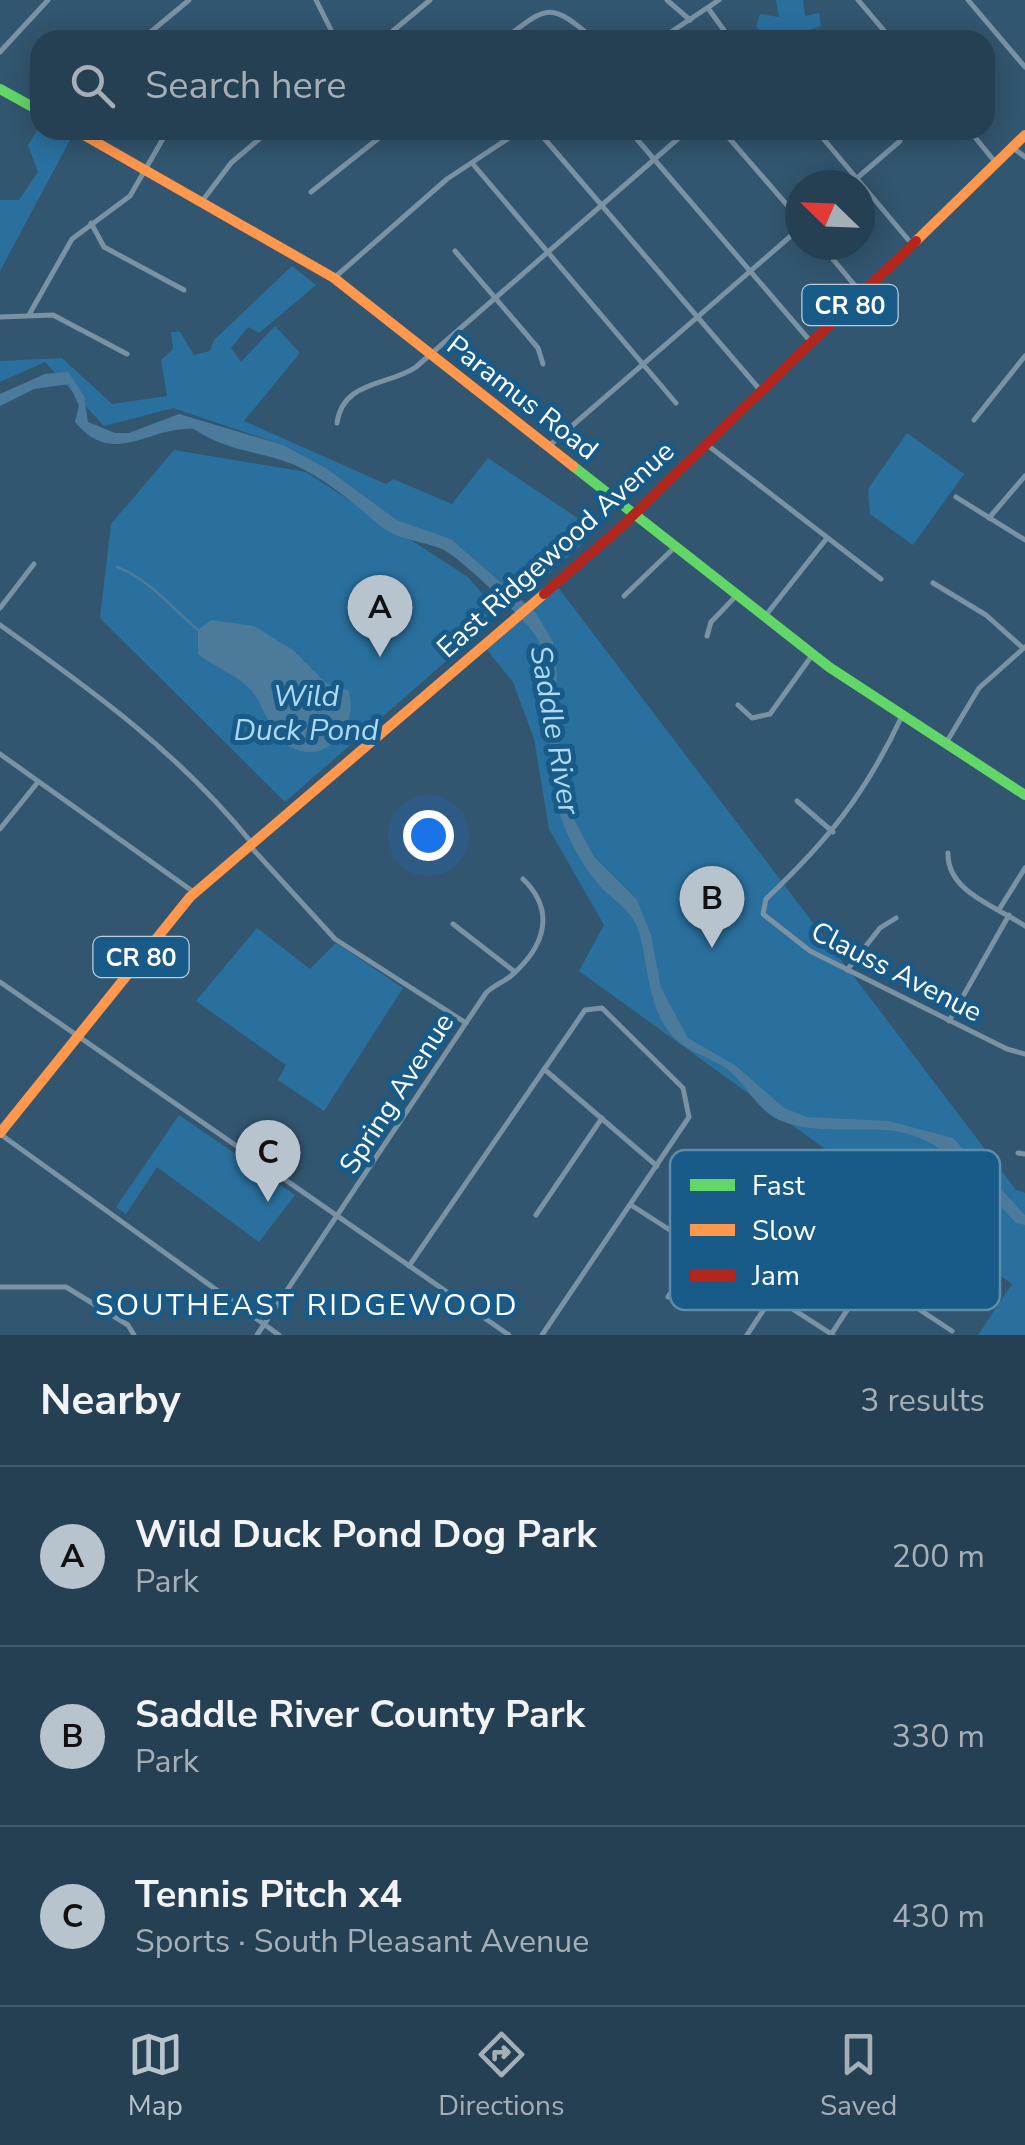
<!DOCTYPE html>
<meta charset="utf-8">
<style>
body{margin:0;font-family:"Nunito Sans",sans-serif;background:#324b5d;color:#f1f3f6}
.compass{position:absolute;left:785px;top:170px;width:90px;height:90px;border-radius:50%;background:#264053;box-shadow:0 5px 25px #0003;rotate:293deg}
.you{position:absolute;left:428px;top:835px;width:35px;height:35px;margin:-25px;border:8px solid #fff;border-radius:50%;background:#1a73e8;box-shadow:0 0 0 15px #1a73e833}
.badge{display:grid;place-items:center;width:65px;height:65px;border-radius:50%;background:#b7c4cd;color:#111;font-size:32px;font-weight:700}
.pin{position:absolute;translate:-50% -82px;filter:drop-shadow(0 2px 5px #0008)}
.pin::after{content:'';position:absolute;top:52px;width:35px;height:30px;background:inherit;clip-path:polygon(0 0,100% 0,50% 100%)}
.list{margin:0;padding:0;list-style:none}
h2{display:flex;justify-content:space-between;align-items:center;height:130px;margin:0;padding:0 40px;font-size:42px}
h2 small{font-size:32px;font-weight:400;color:#a4afb8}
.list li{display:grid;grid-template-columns:65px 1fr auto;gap:30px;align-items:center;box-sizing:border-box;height:180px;padding:0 40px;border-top:2px solid #42596a}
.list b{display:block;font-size:38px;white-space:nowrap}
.list p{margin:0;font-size:32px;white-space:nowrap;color:#a4afb8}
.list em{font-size:32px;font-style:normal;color:#a4afb8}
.icon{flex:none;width:55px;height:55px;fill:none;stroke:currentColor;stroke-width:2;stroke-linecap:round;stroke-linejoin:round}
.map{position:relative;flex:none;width:1025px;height:1335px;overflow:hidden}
.search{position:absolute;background:#264053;box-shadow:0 5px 25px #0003;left:30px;right:30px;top:30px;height:110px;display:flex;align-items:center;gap:25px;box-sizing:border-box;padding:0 35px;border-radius:30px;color:#a4afb8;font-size:38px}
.sheet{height:670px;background:#264053}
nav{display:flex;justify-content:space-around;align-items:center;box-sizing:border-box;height:140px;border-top:2px solid #42596a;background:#264053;font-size:28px;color:#a4afb8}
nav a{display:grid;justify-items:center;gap:5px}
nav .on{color:#b7c4cd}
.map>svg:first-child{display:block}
</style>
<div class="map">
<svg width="1025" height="1335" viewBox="0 0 1025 1335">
<rect width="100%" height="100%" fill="#32566f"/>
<g fill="#2a709e">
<path d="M 776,0 L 803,0 L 805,16 L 819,13 L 821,26 L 809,30 L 809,40 L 775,40 L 756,27 L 760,14 L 779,17 Z"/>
<path d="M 40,126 L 40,130 L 55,130 L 70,140 L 0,271 L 0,200 L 19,200 L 38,172 L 28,145 Z"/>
<path d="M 292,266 L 316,285 L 259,333 L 248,327 L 231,348 L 241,362 L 275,326 L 300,353 L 244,421 L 386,484 L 393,479 L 452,504 L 488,458 L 591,527 L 588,539 L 520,599 L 451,539 L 397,520 L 326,468 L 283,445 L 173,408 L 104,426 L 45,362 L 0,382 L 0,361 L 62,358 L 112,404 L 167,396 L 161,360 L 173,349 L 171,332 L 180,332 L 194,355 L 210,351 L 214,340 Z"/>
<path d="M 907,433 L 964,474 L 913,545 L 870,514 L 868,489 Z"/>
<path d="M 174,450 L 306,472 L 468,577 L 500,614 L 285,802 L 100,618 L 111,524 Z"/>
<path d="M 554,582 L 1016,1190 L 1025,1193 L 1025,1335 L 978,1335 L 1012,1284 L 579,971 L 604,925 L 549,829 L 534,739 L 513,682 L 483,645 Z"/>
<path d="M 257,928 L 310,969 L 336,943 L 403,988 L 324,1111 L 278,1080 L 286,1065 L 196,1001 Z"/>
<path d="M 179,1115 L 295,1195 L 259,1242 L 157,1167 L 126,1214 L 116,1207 Z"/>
</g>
<g fill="#4c7a9a">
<path d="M 68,372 L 84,396 L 88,422 L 115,433 L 129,433 L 179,414 L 283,445 L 326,468 L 397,520 L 451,539 L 536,613 L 553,642 L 557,675 L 554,710 L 567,806 L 594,857 L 637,900 L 651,935 L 661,988 L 688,1038 L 736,1066 L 784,1108 L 807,1117 L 888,1121 L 953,1138 L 1025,1215 L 1025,1225 L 1016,1223 C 980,1183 943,1133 884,1130 C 849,1128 813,1134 779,1120 C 758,1110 748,1088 731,1072 C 716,1059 694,1055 679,1042 C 648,1017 649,967 639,932 C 634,914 619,904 606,892 C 583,870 563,831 556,800 C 546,757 557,670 536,636 C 527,621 457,555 442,549 C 422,541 395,539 379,525 C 354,503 329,482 299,467 C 264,451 226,452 194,429 C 148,426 114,469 75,422 L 79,406 L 69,384 L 34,389 L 0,406 L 0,394 L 45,374 Z"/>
<path d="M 211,620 L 254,626 L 293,650 L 327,684 L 348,690 C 360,723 330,763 295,749 C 269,739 267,707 249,688 C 235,674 214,667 198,654 L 198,630 Z"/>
</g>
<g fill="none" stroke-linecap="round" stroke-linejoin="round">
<path stroke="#4c7a9a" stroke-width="2.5" d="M 117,567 C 149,579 172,608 198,630"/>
<g stroke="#7992a4" stroke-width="5">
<path d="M 316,0 L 336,40"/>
<path d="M 667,0 L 690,20"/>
<path d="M 858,0 L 892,40"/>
<path d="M 968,0 L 1025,67"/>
<path d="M 708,8 L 731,40"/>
<path d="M 141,40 L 189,0"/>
<path d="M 382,40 L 430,0"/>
<path d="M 503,40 C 549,4 550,2 595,40"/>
<path d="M 659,40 L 719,0"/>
<path d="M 0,52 L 48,0"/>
<path d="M 537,130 L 761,391"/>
<path d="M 629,130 L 811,342"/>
<path d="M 722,130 L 800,220"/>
<path d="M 816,130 L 911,243"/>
<path d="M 969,130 L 996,163"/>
<path d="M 1012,147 L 1025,157"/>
<path d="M 472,163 L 676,403"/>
<path d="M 849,185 L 900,141"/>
<path d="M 311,192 L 389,130"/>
<path d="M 203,200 L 231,163 L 270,130"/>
<path d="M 91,223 L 104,247 L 184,290"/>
<path d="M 821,245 L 862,294"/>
<path d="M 455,251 L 538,348 L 543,364"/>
<path d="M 334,278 L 447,179 L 521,130"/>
<path d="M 30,313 L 72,239 L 130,196 L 168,130"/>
<path d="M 0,317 L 53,315 L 127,354"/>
<path d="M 974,420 L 1025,356"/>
<path d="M 337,423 C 343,380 389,386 416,367 L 688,130"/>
<path d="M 706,444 L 881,579"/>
<path d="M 550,445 L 800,228"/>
<path d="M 956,497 L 1025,540"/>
<path d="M 989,518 L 1025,476"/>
<path d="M 933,583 L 986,615 L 1023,648"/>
<path d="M 624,596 L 676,546"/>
<path d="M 0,608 L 34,564"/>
<path d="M 766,615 L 827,538"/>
<path d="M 0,625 C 93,691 179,753 251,842"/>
<path d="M 707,636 L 711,622 L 736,596"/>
<path d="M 738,705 L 752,718 L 770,714 L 813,654"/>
<path d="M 902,716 C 865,795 828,840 766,899 L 763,914 L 810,951 L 1007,1049 L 1025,1054"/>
<path d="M 946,743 L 979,688 L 1025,647"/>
<path d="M 0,754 L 195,893"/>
<path d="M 797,801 L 833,832"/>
<path d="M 0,829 L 38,782"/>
<path d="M 250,846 L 335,939 L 466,1023"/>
<path d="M 948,853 C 947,892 996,906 1025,926"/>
<path d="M 1000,908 L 1025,868"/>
<path d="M 453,924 L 515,972"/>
<path d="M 847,970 L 880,928 L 896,918"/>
<path d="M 0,982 L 509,1335"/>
<path d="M 949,1021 L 1009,915"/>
<path d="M 544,1069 L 657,1166"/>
<path d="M 0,1134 L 279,1335"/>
<path d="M 1018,1153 L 1025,1154"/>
<path d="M 631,1205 L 833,1335"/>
<path d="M 536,1215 L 602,1118"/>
<path d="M 709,1256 L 746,1199 L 747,1181"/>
<path d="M 409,1266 L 585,1010 L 602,1008 L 683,1088 L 689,1117 L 542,1335"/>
<path d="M 870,1277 L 952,1331"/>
<path d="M 0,1287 L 66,1287 L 128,1325 L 134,1335"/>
<path d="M 668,1297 L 699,1250"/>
<path d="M 832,1333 L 896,1236"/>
<path d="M 257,1335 L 486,993 C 494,985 504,982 512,975 C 545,946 556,911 523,879"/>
<path d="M 747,1335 L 841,1193"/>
</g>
<g stroke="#63d668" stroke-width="10">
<path d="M 0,89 L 40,111"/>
<path d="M 573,466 L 829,667 L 1025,795"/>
</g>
<g stroke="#ff974d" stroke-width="10">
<path d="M 75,130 L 334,278 L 573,466"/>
<path d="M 916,241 L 1025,135"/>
<path d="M 0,1133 L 190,897 L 544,594"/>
</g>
<path stroke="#b3261e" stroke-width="10" d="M 544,594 L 620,528 L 916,241"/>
</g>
<g text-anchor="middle" stroke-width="10" stroke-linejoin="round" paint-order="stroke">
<g fill="#195b88" stroke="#bacedb" stroke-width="2.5">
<rect x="802.5" y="285" width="95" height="40" rx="8"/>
<rect x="93.5" y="937" width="95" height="40" rx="8"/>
</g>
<g font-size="25" font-weight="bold" fill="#fff">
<text x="850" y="314">CR 80</text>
<text x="141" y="966">CR 80</text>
</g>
<g font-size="28" fill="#fff" stroke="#195b88">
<text transform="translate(523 397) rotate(38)" y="10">Paramus Road</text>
<text transform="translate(555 549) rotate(-42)" y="10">East Ridgewood Avenue</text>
<text transform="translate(897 971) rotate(27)" y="10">Clauss Avenue</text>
<text transform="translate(396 1093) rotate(-57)" y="10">Spring Avenue</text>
</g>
<g font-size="30" font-style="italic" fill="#add9f4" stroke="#195b88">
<text x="306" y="706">Wild<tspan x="306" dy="34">Duck Pond</tspan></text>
<text transform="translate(555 730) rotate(80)" y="10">Saddle River</text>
</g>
<g font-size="30" letter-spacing="2.5" fill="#fff" stroke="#195b88">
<text x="307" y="1315">SOUTHEAST RIDGEWOOD</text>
</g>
</g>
<rect x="670" y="1150" width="330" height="160" rx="15" fill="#195b88" stroke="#5e8cac" stroke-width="2.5"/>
<rect x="690" y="1179" width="45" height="12" fill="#63d668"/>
<rect x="690" y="1224" width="45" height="12" fill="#ff974d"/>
<rect x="690" y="1269" width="45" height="12" fill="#b3261e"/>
<g font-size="28" fill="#fff">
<text x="752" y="1195">Fast</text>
<text x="752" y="1240">Slow</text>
<text x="752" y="1285">Jam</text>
</g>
</svg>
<svg class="compass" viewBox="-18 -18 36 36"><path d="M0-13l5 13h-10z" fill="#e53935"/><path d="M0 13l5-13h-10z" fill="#a4afb8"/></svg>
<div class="you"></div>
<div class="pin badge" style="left:380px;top:657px">A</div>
<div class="pin badge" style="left:712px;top:948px">B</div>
<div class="pin badge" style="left:268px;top:1202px">C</div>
<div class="search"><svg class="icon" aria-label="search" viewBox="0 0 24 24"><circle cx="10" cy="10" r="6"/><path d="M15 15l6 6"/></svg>Search here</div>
</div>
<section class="sheet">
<h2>Nearby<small>3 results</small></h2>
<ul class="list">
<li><span class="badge">A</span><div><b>Wild Duck Pond Dog Park</b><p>Park</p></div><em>200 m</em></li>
<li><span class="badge">B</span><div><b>Saddle River County Park</b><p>Park</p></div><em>330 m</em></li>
<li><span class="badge">C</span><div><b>Tennis Pitch x4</b><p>Sports · South Pleasant Avenue</p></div><em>430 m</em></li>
</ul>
</section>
<nav>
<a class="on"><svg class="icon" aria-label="map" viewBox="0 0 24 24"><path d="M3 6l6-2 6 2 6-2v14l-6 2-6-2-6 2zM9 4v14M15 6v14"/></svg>Map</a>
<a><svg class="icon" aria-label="directions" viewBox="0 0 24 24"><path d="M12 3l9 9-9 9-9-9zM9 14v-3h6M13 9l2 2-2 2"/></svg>Directions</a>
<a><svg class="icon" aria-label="saved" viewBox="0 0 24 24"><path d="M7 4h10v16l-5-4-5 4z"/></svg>Saved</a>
</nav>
